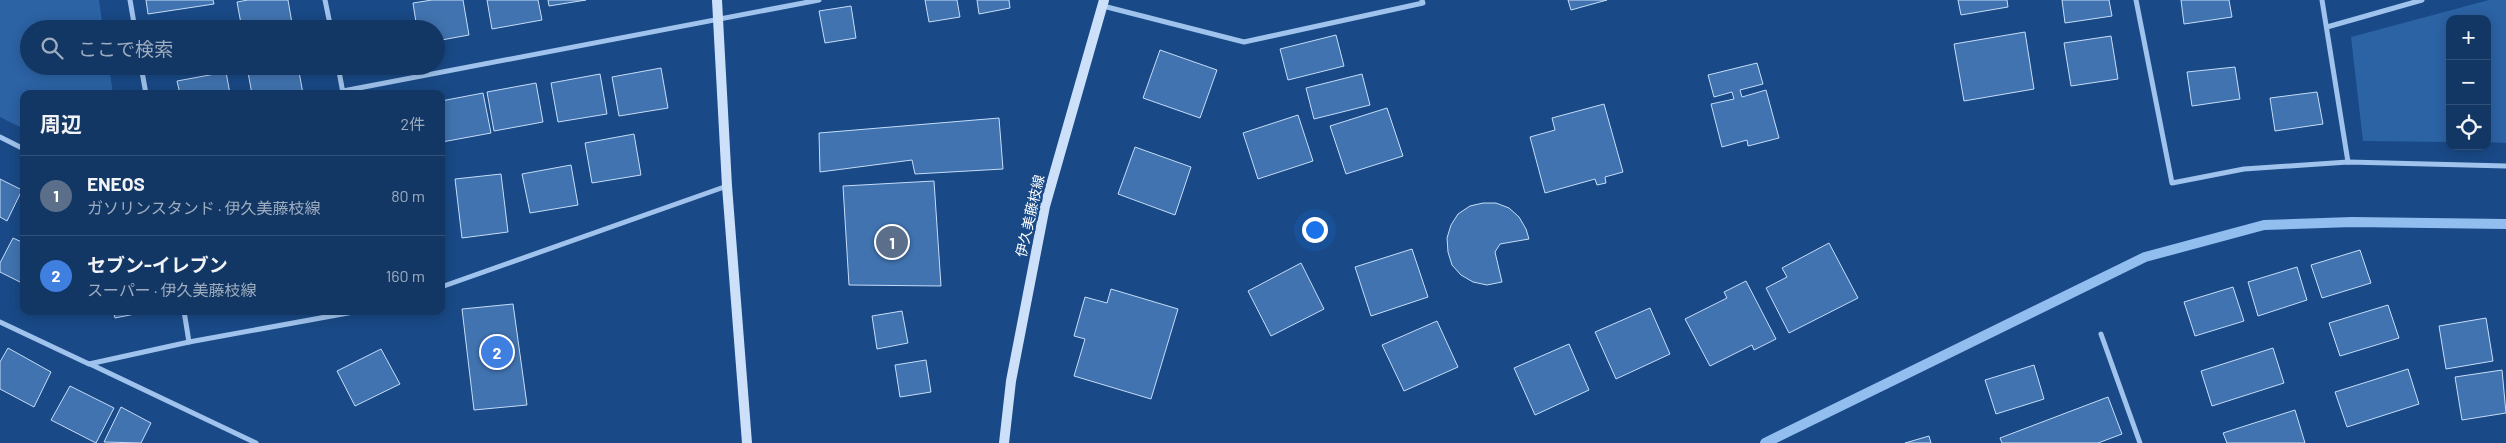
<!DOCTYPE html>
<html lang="ja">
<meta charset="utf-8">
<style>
body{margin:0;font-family:Barlow,"Noto Sans JP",sans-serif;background:#20426d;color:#f1f3f6}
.controls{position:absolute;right:15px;top:15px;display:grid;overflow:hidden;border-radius:10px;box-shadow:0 2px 12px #0003}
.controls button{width:45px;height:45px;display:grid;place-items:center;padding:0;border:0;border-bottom:1px solid #325178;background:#133764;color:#f1f3f6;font:25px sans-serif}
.you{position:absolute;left:1314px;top:229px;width:18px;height:18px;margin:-12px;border:4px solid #fff;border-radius:50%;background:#1a73e8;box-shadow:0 0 0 8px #1a73e833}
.badge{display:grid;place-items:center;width:32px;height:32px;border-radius:50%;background:#ffcf5b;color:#fff;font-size:16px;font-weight:700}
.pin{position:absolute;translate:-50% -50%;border:2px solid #fff;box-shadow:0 1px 5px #0006}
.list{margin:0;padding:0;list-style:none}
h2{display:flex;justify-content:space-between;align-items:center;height:65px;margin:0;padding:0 20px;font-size:21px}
h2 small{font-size:16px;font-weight:400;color:#9dacbf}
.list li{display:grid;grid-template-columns:32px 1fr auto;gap:15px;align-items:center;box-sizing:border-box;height:80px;padding:0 20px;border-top:1px solid #325178}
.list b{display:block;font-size:19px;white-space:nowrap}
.list p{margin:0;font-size:16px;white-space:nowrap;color:#9dacbf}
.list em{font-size:16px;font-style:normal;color:#9dacbf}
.icon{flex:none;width:28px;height:28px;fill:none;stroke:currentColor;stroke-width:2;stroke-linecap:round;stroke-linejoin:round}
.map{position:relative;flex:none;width:2506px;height:443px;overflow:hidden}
.search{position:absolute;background:#133764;box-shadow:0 2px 12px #0003;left:20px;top:20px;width:425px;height:55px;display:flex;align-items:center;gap:12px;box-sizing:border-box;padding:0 18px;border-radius:28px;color:#9dacbf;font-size:19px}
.panel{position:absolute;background:#133764;box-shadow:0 2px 12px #0003;left:20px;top:90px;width:425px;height:225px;border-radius:10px}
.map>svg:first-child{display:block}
</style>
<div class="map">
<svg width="2506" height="443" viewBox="0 0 2506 443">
<rect width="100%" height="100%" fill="#194986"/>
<g fill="#2c63a5">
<path d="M 0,0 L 99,0 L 103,29 L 29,29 L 29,66 L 109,66 L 113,94 L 24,94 L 24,129 L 0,117 Z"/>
<path d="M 2489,0 L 2506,0 L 2506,143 L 2487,142 L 2487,19 L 2450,19 L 2450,142 L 2363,141 L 2351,37 Z"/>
</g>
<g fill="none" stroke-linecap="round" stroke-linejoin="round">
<path stroke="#92beef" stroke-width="10" d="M 1765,443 L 2145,257 L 2264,225 L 2352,222 L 2506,224"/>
</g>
<g fill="#4173b0" stroke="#c5ddf9">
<path d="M 146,0 L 213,0 L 214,4 L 148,14 Z"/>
<path d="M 248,0 L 288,0 L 293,29 L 242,29 L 237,2 Z"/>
<path d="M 432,0 L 463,0 L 469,35 L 436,41 L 436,29 L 417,29 L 413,3 Z"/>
<path d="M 487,0 L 538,0 L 542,20 L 492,29 Z"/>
<path d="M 548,0 L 586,0 L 549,6 Z"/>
<path d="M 925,0 L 957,0 L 960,17 L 929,22 Z"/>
<path d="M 977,0 L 1009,0 L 1010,8 L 979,14 Z"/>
<path d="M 1568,0 L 1607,0 L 1571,10 Z"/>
<path d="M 1958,0 L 2007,0 L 2008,7 L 1961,15 Z"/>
<path d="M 2062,0 L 2109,0 L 2112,16 L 2065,23 Z"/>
<path d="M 2181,0 L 2229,0 L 2232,17 L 2184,24 Z"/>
<path d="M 851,6 L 856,38 L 825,43 L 819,11 Z"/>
<path d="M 2025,32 L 2034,89 L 1964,101 L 1954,44 Z"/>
<path d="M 1336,35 L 1344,66 L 1288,80 L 1280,49 Z"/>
<path d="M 2111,36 L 2118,79 L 2071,86 L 2064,43 Z"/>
<path d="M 1160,50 L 1217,70 L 1200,118 L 1143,98 Z"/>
<path d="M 1757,63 L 1763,84 L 1740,90 L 1742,97 L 1766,90 L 1779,138 L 1748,146 L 1747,140 L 1722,147 L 1711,104 L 1734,99 L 1732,92 L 1714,97 L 1708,75 Z"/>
<path d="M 298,66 L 303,94 L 252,94 L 247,67 Z"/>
<path d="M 2235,67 L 2240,99 L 2192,106 L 2187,72 Z"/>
<path d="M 661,68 L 668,108 L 619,116 L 612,77 Z"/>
<path d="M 226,72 L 230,94 L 180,94 L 177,81 Z"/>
<path d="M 600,74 L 607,114 L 558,122 L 551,83 Z"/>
<path d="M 1362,74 L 1370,105 L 1314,119 L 1306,88 Z"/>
<path d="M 536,83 L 543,122 L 494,131 L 487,92 Z"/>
<path d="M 2317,92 L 2323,124 L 2275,131 L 2270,98 Z"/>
<path d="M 483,93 L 491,133 L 442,142 L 441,101 Z"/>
<path d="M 1604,104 L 1623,172 L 1605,177 L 1606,183 L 1597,185 L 1595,179 L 1545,193 L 1530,137 L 1555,130 L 1552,118 Z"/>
<path d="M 1387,108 L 1403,156 L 1346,174 L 1330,126 Z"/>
<path d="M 1298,115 L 1313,161 L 1258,179 L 1243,133 Z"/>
<path d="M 999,118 L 1003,169 L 915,174 L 912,160 L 820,172 L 819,133 Z"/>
<path d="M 634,134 L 641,175 L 592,183 L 585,143 Z"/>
<path d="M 1135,147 L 1191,167 L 1175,215 L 1118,194 Z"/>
<path d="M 571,165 L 578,205 L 530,213 L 522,174 Z"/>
<path d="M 501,174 L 508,232 L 462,238 L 455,179 Z"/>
<path d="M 0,179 L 22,190 L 7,221 L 0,217 Z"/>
<path d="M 934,181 L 941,286 L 849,285 L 843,186 Z"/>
<path d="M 1483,203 L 1496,203 L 1509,208 L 1519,217 L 1526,229 L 1529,239 L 1500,244 L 1495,252 L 1502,282 L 1487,285 L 1473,282 L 1461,275 L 1452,265 L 1448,252 L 1447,238 L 1451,225 L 1458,214 L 1470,206 Z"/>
<path d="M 13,238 L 24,243 L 24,284 L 0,272 L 0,263 Z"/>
<path d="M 1829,243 L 1858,298 L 1789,333 L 1766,288 L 1787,277 L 1782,268 Z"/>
<path d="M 1412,249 L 1428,297 L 1371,316 L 1355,267 Z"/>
<path d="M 2360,250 L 2371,283 L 2322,298 L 2311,265 Z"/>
<path d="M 1301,263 L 1324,309 L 1271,336 L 1248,291 Z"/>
<path d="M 2297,267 L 2307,300 L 2258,316 L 2248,282 Z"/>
<path d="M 1746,281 L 1776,339 L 1754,350 L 1752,345 L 1710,366 L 1685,319 L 1727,298 L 1724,292 Z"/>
<path d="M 2233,287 L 2244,321 L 2195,336 L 2184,302 Z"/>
<path d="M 1111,289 L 1178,309 L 1151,399 L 1074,376 L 1085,339 L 1074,336 L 1085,297 L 1107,303 Z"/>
<path d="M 513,304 L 527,405 L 474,410 L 462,309 Z"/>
<path d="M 2388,305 L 2399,338 L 2340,356 L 2329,323 Z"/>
<path d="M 1650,308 L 1670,354 L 1616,379 L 1595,332 Z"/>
<path d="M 113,311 L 150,311 L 115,318 Z"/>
<path d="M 902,311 L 908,343 L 877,349 L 872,316 Z"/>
<path d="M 2486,318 L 2493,361 L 2446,369 L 2439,326 Z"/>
<path d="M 1437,321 L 1458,367 L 1404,391 L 1382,345 Z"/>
<path d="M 1569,344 L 1589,390 L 1535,415 L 1514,368 Z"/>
<path d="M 8,348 L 51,372 L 34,407 L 0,389 L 0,362 Z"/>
<path d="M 2273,348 L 2284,383 L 2212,406 L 2201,371 Z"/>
<path d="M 381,349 L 400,384 L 355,406 L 337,371 Z"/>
<path d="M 926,360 L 931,392 L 900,397 L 895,365 Z"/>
<path d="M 2034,365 L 2044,399 L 1996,414 L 1985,380 Z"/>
<path d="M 2408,369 L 2419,404 L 2347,427 L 2335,392 Z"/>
<path d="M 2502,370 L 2506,413 L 2462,420 L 2455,377 Z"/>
<path d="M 70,386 L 114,408 L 96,443 L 51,420 Z"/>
<path d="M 2108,397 L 2122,434 L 2098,443 L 2002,443 L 2000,438 Z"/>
<path d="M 121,407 L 151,423 L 141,443 L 104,442 Z"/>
<path d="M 2295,410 L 2305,443 L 2227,443 L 2223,433 Z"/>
<path d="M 1929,436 L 1931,443 L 1905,443 Z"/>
</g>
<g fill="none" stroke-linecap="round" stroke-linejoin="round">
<g stroke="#a0c3ed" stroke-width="5">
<path d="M 130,0 L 135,29"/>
<path d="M 325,0 L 331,29"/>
<path d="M 2136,0 L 2172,183 L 2244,169 L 2348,162 L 2506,166"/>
<path d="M 2322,0 L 2348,162"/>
<path d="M 1103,6 L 1244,42 L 1423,3 L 1422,0"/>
<path d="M 2327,27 L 2422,0"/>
<path d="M 141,66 L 146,94"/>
<path d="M 338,66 L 343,93"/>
<path d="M 343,91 L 819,0"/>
<path d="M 0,137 L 24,149"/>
<path d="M 441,287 L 727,186"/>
<path d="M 184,311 L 189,342"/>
<path d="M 0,322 L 89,364 L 189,342 L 359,311"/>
<path d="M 2101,334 L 2140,443"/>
<path d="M 90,364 L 256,443"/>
</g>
<g stroke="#cce0f9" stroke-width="10">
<path d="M 717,0 L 727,186 L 747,443"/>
<path d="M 1004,443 L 1011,381 L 1045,206 L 1104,0"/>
</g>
</g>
<g text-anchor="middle" stroke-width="5" stroke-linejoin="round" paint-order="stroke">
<g font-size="14" fill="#fff" stroke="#194986">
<text transform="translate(1030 216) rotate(-77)" y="5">伊久美藤枝線</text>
</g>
</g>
</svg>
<div class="controls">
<button>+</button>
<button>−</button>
<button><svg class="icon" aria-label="locate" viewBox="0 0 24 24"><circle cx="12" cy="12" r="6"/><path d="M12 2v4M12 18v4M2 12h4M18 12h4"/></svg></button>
</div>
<div class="you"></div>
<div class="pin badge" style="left:892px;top:242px;background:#5c6f8a">1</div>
<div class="pin badge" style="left:497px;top:352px;background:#3f7fe0">2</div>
<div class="search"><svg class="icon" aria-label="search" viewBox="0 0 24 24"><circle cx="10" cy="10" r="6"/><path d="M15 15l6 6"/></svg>ここで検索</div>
<section class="panel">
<h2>周辺<small>2件</small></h2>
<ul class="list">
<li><span class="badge" style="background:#5c6f8a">1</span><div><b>ENEOS</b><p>ガソリンスタンド · 伊久美藤枝線</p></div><em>80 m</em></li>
<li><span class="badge" style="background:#3f7fe0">2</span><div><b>セブン-イレブン</b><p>スーパー · 伊久美藤枝線</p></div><em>160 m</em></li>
</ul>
</section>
</div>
